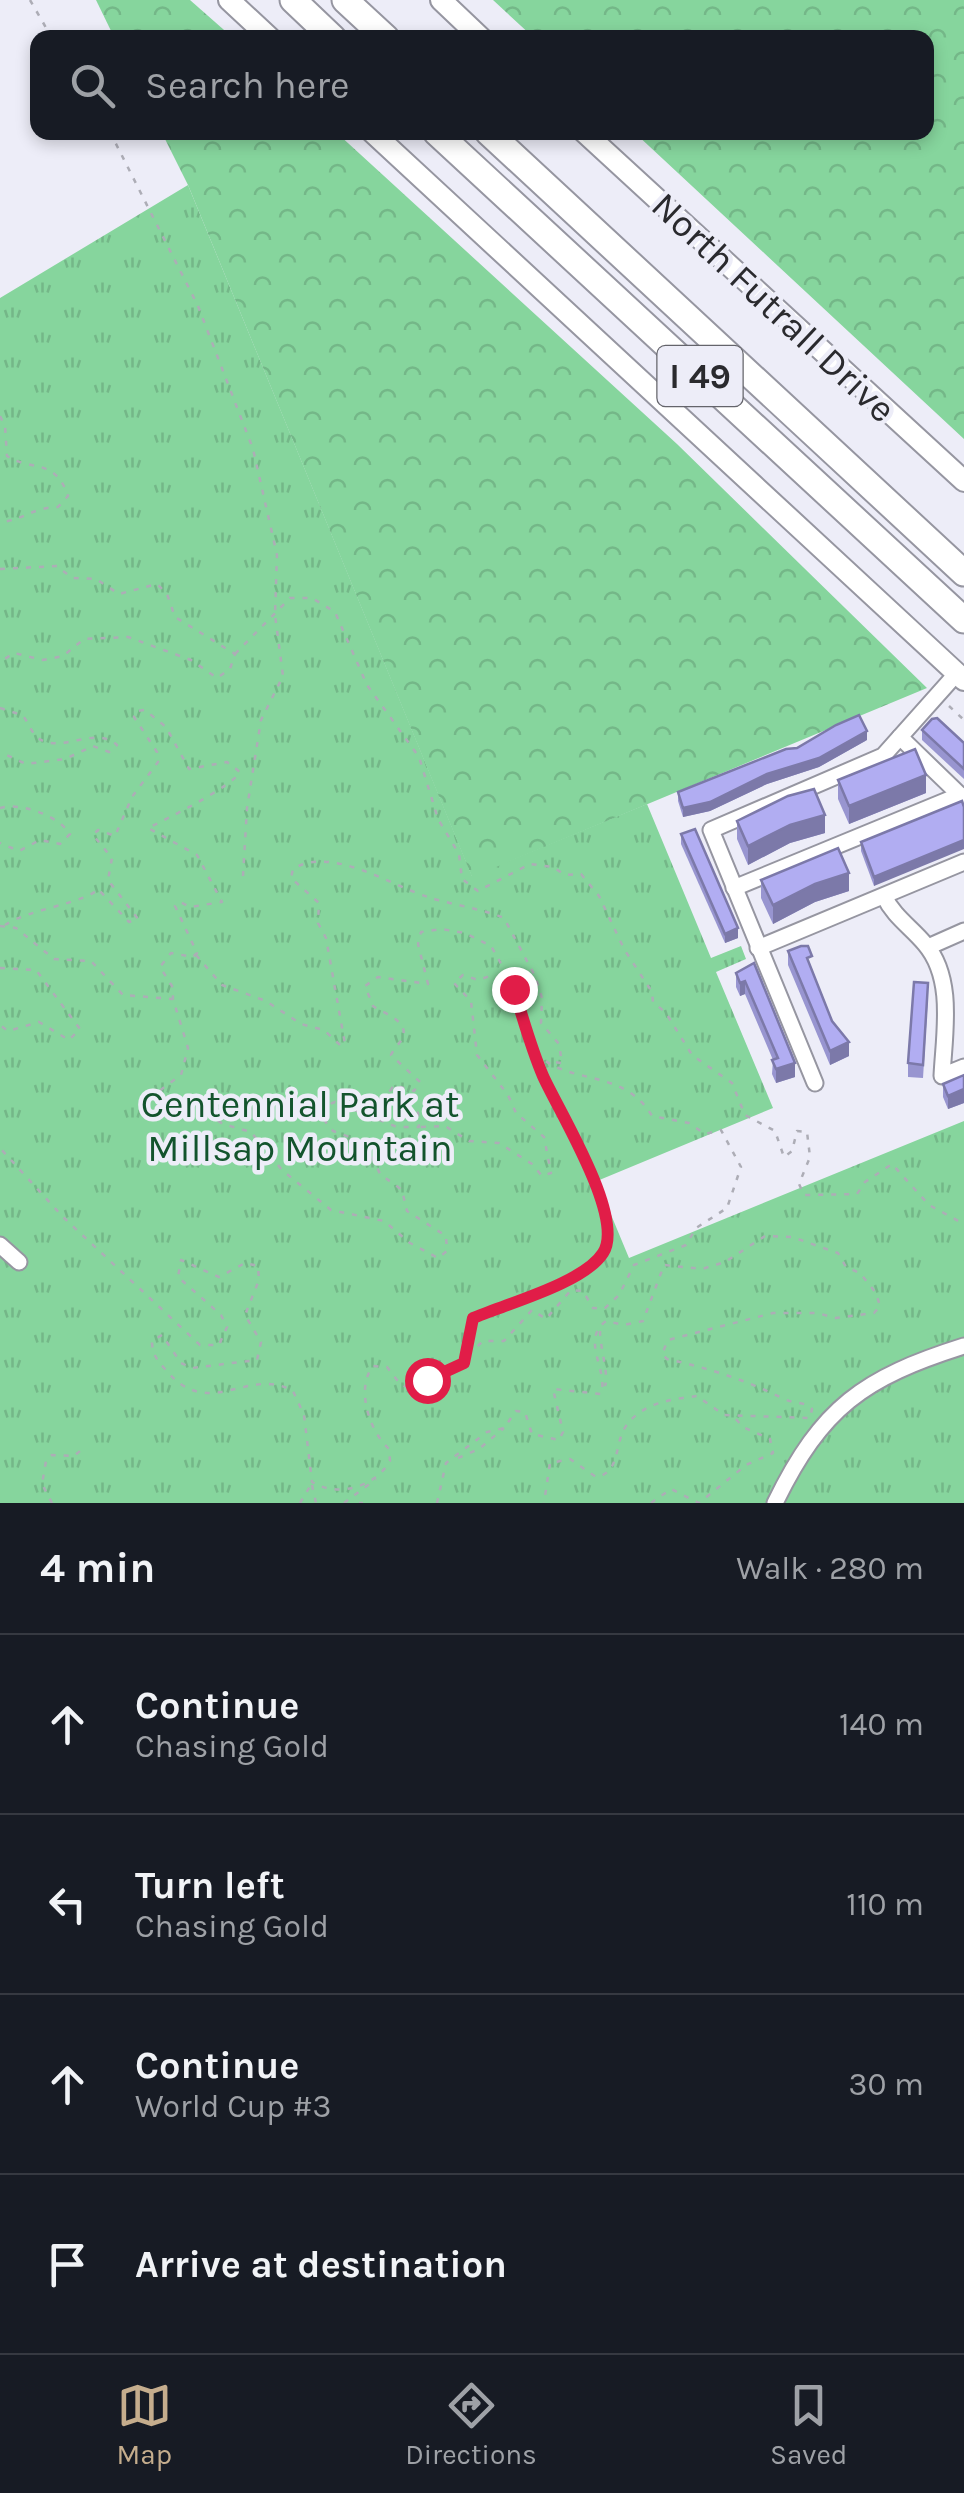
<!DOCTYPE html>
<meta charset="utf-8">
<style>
body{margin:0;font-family:Karla,sans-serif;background:#20242c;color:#f1f3f6}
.stop{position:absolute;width:30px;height:30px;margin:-22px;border:8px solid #e11d48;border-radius:50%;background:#fff}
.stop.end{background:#e11d48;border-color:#fff;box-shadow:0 2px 10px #0008}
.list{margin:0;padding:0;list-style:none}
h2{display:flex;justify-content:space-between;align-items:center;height:130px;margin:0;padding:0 40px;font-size:42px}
h2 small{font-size:32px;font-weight:400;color:#9ea1a6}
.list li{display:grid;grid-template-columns:65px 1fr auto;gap:30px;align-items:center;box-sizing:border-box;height:180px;padding:0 40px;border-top:2px solid #363941}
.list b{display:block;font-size:38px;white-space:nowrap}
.list p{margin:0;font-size:32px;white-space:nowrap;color:#9ea1a6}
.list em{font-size:32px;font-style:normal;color:#9ea1a6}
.icon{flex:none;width:55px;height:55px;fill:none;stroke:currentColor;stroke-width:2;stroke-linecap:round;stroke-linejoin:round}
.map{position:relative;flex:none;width:964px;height:1503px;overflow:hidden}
.search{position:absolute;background:#171b24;box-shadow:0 5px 15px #0003;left:30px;right:30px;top:30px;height:110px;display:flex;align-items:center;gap:25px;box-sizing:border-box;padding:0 35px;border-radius:20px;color:#9ea1a6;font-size:38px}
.sheet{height:850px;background:#171b24}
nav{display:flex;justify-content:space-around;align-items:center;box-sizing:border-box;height:140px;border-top:2px solid #363941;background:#171b24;font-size:28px;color:#9ea1a6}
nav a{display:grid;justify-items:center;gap:5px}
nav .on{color:#c5ad8d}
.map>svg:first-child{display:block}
</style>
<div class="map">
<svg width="964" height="1503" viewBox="0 0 964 1503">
<defs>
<pattern id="grass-tufts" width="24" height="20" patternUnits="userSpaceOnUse" patternTransform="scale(2.5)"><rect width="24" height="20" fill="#86d59d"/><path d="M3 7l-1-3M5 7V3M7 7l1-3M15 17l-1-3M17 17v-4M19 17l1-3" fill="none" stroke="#74b788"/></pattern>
<pattern id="forest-crowns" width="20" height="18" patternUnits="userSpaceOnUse" patternTransform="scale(2.5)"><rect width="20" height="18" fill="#86d59d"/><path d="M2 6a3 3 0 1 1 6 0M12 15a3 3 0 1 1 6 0" fill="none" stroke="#74b788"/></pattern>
</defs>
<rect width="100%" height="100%" fill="#ededf8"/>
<path fill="url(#grass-tufts)" d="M 188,185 L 472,876 L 647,804 L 711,958 L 741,946 L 746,959 L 716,972 L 773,1108 L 597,1181 L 629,1258 L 964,1121 L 964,1503 L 0,1503 L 0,298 Z"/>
<g fill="url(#forest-crowns)">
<path d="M 96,0 L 190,0 L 232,37 L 114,37 Z"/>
<path d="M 493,0 L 964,0 L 964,439 L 635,133 L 926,132 L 926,38 L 533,37 Z"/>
<path d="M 162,133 L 337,133 L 677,444 L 927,688 L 472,877 L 188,185 Z"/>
</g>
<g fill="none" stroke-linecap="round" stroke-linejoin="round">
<g stroke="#9696a1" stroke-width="19">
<g id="minor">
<path d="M 900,737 L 964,799"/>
<path d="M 734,888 L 960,795"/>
<path d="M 884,896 C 894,917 911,927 925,944 C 955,979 944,1034 942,1076 L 964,1067"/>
<path d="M 928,947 L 964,931"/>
<path d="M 758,948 L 964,862"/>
<path d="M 815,1083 L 711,830 L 883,756 L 957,673"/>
<path d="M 0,1245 L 19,1262"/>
<path d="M 775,1503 C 822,1407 863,1378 964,1346"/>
</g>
</g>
<g stroke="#9696a1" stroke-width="24">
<g id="major">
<path d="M 229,0 L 270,38"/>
<path d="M 441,0 L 481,38"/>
<path d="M 372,132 L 964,680"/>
<path d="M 584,132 L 964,481"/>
</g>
</g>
<g stroke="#9696a1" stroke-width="29">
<g id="highway">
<path d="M 293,0 L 333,38"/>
<path d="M 345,0 L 386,38"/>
<path d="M 436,132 L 964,620"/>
<path d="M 488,132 L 964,573"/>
</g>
</g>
<g stroke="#adadb6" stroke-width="2.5" stroke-dasharray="5 8" stroke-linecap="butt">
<path d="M 30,0 L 52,38"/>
<path d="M 110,132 L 198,306 L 253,449 L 277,555 L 275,615 L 283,676 L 261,720 L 247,808 L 243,876"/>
<path d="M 0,416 L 5,426 L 7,456 C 31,472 55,457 68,496 L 58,507 C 33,507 22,521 0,522"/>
<path d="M 0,569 L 57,566 L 72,578 L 96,579 L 119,594 L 157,584 L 167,594 L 175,617 L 235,654 L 230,669 L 217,678 L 191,660 L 128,637 L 84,639 L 63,656 L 43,660 L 14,653 L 0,662"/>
<path d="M 235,654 L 290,598 L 312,598 L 335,612 L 367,685 L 419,757 L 438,819 L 459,854 L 462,879 L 478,891 L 530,864 L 553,867 L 565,875 L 581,874 L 599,896 L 624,949 L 652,992 L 653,1002 L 666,1013 L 692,1055 L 732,1083 L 745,1115 L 775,1131 L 784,1157 L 792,1151 L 797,1131 L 807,1132 L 810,1157 L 799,1184 L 804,1195 L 857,1194 L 865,1182 L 892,1164 L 929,1205 L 964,1224"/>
<path d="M 949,706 L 964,720"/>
<path d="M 0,708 L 22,715 C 28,721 30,730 36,736 C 57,757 94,724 117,745 L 109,752 L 93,746 L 65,759 L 26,764 L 0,752"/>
<path d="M 0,808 C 21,802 59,816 70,834 L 60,844 L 40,840 L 19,851 L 0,843"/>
<path d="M 5,925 C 29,909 86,903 98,889 L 129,922 L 138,919 L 108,880 L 112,858 L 93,835 L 98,830 L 115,836 L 132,797 L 158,762 L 157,752 L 134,717 L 136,711 L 145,710 L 166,727 L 189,769 L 227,762 L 240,772 C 233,786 165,820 148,828 L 197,855 L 222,902 L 190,907 L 180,902 L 175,906 L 197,953 L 193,957 L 171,953 L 160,967 L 172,986 L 173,998"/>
<path d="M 0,926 L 16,928 L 54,959 L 91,961 L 123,995 L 173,999 L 188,1048 L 181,1075 L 159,1091 L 162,1101 L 191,1103 L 223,1124 L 251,1132 L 282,1170 L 331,1210 L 384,1221 L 410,1243 L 438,1258 L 447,1251 L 446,1236 L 407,1211 L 402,1190 L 380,1174 L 366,1143 L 333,1131 L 321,1116 L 327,1105 L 335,1102 L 397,1127 L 419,1127 L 418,1113 L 390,1091 L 394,1085 L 414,1091 L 420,1082 L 391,1055 C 393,1050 397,1046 400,1042 C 414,1022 384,1014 373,1006 L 365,986 L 378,977 L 428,984 L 418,944 L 421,932 L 441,929 L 465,933 L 491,946 L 498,958 L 514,989 L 541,1071 L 563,1109 L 609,1221 L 606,1248 L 595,1261 L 554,1285 L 473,1318 C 464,1332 469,1343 466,1358 C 465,1363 420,1386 412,1389 L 400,1384 L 387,1367 L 373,1366 C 355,1389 370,1432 389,1449 L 390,1461 C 375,1487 338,1498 312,1482 L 304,1415 L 293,1391 C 248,1365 209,1423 165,1369 C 157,1360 152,1354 152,1341 L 162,1335 L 181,1363 L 192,1368 L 257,1360 L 261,1342 L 245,1315 L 259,1280 L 258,1266 L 245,1263 L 219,1277 L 181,1260 L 178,1277 L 221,1315 L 227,1327 L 219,1345 L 200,1345 L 63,1217 L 0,1148"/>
<path d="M 196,955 L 222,985 L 266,1001 L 301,1024 L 324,1030 L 340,1045 L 345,1044 L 326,938 L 318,923 L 319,903 L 291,878 L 293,869 C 331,845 392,886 428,897 C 452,905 480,908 504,918 L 535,976 L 542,998 L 541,1023 L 559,1044 L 562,1063 L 553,1062"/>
<path d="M 0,968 L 36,970 L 80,1029 L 69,1040 L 39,1022 L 8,1031 L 0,1025"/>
<path d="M 512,981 L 525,977 L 536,985"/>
<path d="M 421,1127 L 445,1126 L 469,1141 L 499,1143 L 532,1164 L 542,1176 L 551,1173 L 544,1137 L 516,1113 L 508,1095 L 477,1055 L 471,1001 L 454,983 L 463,975 L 478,980 L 490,976 L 510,985"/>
<path d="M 600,1331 C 600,1347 609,1375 605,1386"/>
<path d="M 468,1355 L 483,1341 L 504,1341 L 532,1310 L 546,1319 L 571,1290 L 583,1291 L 593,1308 L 604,1309 L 619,1295 L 634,1265 L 686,1245 L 696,1228 L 727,1208 L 741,1167 L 721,1130 L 705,1134 L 689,1123 L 652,1116 C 623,1066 563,1087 534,1050"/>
<path d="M 458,1458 L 479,1449 L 504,1428"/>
<path d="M 312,1485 L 316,1503"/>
<path d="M 52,1503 L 42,1484 L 46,1461 L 52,1455 L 74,1456 L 86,1446"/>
<path d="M 300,1503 L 312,1483"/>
<path d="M 344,1503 L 376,1479"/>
<path d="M 359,1503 L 363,1503"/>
<path d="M 437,1503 L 446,1463 L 487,1432 L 504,1428 L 516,1411 L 525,1412 L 532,1434 L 559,1440 L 563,1432 L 553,1389 L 601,1394 C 609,1371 580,1340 606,1321 L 624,1325 L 643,1321 L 664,1265 L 702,1269 L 725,1262 L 765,1236 L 792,1237 L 838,1253 L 846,1267 L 860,1273 L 876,1293 L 880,1306 L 874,1313 L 836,1318 L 817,1313 L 773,1313 L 668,1340 L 662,1354 L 667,1359 C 708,1368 746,1380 784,1399 C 795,1404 804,1401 812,1409 L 810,1418 L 724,1415 L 697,1396 C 672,1399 642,1403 626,1426 C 614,1443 621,1473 596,1477 L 570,1459 L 550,1463 L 544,1503"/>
<path d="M 651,1503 L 671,1489 L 699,1503 L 746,1465 L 773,1453 L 770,1439 L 743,1427 L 734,1417"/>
</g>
<use href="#minor" stroke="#fff" stroke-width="15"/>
<use href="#major" stroke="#fff" stroke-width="20"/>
<use href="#highway" stroke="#fff" stroke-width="25"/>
</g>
<g fill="#9895d0">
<path d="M 922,730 L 964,743 L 964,779 L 922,740 Z"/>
<path d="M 867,740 L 819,767 L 767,784 L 710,811 L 683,817 L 678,801 L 678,792 Z"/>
<path d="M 838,780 L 926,793 L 849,824 L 838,799 Z"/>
<path d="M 962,801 L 874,886 L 861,851 L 861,842 Z"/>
<path d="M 737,821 L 825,833 L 790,843 L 748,865 L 737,839 Z"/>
<path d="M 681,834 L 738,938 L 725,943 L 681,844 Z"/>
<path d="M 761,880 L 849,891 L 815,902 L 773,924 L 761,898 Z"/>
<path d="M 788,951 L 812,969 L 832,1021 L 849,1056 L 830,1065 L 788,965 Z"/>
<path d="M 754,963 L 795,1077 L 776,1083 L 772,1074 L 773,1060 L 745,994 L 740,996 L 736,987 L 736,973 Z"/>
<path d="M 928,997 L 923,1078 L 908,1077 L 908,1063 Z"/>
<path d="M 964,1075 L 964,1103 L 948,1109 L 943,1097 L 943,1084 Z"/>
</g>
<g fill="#7c79a9">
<path d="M 867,731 L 867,740 L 819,767 L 767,784 L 710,811 L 683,817 L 683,808 L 767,774 Z"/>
<path d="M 926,775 L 926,793 L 849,824 L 849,806 Z"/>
<path d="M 825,815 L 825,833 L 790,843 L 748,865 L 748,846 L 790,825 Z"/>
<path d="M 964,840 L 964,849 L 874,886 L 874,877 Z"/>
<path d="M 849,873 L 849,891 L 815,902 L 773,924 L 773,905 L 815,884 Z"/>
<path d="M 738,928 L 738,938 L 725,943 L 725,934 Z"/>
<path d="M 745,981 L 745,994 L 740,996 L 740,983 Z"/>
<path d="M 849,1042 L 849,1056 L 830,1065 L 830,1051 Z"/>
<path d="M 795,1063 L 795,1077 L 776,1083 L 776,1069 Z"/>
<path d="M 964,1089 L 964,1103 L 948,1109 L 948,1096 Z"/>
</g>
<g fill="#b1adf2" stroke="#7c79a9" stroke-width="2.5">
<path d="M 859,715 L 867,731 L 819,758 L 767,774 L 710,802 L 683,808 L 678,792 L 786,749 L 797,748 L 836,725 Z"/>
<path d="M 937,718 L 964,743 L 964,769 L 922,730 L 932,719 Z"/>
<path d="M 915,749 L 926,775 L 849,806 L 838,780 Z"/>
<path d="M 814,789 L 825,815 L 790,825 L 748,846 L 737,821 L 788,796 Z"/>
<path d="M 962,801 L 964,807 L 964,840 L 874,877 L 861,842 Z"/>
<path d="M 695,829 L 738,928 L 725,934 L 681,834 Z"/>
<path d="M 838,848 L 849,873 L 815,884 L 773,905 L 761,880 Z"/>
<path d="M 801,946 L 808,946 L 812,956 L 807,958 L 832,1021 L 849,1042 L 830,1051 L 788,951 Z"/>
<path d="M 754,963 L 795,1063 L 776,1069 L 772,1060 L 778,1058 L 745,981 L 740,983 L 736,973 Z"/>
<path d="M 914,982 L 928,983 L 923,1065 L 908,1063 Z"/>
<path d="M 964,1075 L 964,1089 L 948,1096 L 943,1084 Z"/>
</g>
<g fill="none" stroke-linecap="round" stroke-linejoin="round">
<path stroke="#e11d48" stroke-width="12" d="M 427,1380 L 464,1363 L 473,1318 C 506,1304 584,1283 603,1253 C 626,1218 558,1110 543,1076 C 531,1048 523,1019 514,989"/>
</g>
<g text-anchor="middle" stroke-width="9" stroke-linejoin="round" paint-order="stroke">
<rect fill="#ededf8" stroke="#64646b" stroke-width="2.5" x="657.5" y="346" width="85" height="60" rx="8"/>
<g font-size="35" font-weight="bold" fill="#2a2a2e">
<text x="700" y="388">I 49</text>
</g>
<g font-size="38" fill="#2a2a2e" stroke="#ededf8">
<text transform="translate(774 307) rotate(43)" y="13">North Futrall Drive</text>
</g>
<g font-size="38" fill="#13542d" stroke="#ededf8">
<text x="300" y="1117">Centennial Park at<tspan x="300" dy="44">Millsap Mountain</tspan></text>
</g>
</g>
</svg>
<div class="stop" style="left:427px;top:1380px"></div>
<div class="stop end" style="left:514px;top:989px"></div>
<div class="search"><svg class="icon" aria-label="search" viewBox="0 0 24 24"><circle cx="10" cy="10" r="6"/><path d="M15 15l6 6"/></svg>Search here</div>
</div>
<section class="sheet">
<h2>4 min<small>Walk · 280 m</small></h2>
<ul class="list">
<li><svg class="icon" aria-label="ahead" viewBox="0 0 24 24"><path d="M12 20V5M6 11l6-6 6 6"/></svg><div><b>Continue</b><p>Chasing Gold</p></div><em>140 m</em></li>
<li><svg class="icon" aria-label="left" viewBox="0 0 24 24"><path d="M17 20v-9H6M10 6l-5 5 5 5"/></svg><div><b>Turn left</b><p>Chasing Gold</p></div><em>110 m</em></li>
<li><svg class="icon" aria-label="ahead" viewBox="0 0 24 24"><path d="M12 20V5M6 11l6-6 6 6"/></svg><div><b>Continue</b><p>World Cup #3</p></div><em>30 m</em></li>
<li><svg class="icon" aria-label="arrive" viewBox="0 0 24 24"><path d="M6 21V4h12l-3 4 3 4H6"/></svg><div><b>Arrive at destination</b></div></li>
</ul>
</section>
<nav>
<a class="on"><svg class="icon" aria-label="map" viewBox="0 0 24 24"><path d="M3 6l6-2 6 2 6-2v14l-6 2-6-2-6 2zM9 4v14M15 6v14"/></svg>Map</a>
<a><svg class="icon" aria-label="directions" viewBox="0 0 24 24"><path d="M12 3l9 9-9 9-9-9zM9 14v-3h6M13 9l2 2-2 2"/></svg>Directions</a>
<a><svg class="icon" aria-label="saved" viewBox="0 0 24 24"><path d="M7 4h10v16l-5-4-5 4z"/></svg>Saved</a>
</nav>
